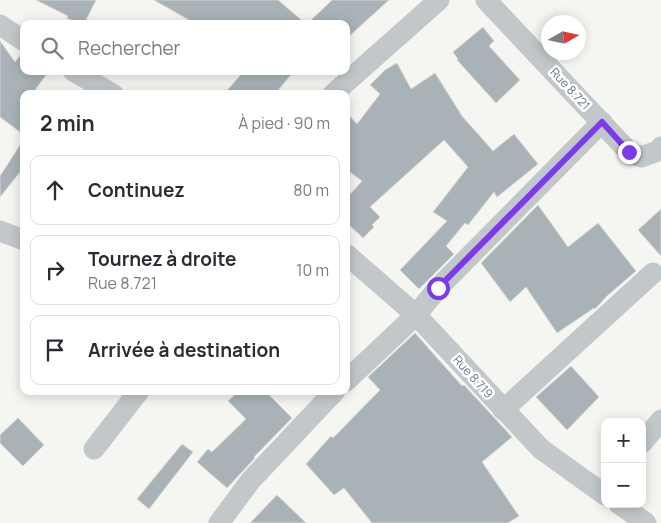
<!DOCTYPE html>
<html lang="fr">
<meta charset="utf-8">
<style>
body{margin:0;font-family:Manrope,sans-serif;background:#f7f7f7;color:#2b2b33}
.controls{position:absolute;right:15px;bottom:15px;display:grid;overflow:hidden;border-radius:10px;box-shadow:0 2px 12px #0003}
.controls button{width:45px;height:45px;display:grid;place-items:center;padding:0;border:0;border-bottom:1px solid #e1e1e2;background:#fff;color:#2b2b33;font:25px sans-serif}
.compass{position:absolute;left:541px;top:15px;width:45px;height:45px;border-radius:50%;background:#fff;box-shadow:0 2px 12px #0003;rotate:81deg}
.stop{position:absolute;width:15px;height:15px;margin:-11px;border:4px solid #7c3aed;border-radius:50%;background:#fff}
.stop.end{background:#7c3aed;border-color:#fff;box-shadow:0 1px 5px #0008}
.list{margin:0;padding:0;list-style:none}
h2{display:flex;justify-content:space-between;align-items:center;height:65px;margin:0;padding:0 20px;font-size:21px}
h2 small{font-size:16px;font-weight:400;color:#7c7c81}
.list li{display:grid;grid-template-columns:32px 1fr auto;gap:15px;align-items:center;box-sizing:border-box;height:70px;margin:0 10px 10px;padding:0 10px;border:1px solid #e1e1e2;border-radius:10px}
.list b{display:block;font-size:19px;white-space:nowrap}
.list p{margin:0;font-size:16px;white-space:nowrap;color:#7c7c81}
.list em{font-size:16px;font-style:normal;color:#7c7c81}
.icon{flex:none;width:28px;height:28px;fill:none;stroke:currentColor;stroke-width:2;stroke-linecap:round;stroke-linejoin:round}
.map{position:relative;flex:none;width:661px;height:523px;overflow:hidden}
.search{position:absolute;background:#fff;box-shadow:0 2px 12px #0003;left:20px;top:20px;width:330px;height:55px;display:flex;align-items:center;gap:12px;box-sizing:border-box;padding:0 18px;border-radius:10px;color:#7c7c81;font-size:19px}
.panel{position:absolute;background:#fff;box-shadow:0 2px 12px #0003;left:20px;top:90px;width:330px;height:305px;border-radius:10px}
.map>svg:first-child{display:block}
</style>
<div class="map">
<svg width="661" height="523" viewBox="0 0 661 523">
<rect width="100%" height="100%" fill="#f5f5f1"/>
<g fill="#a9b3b7" stroke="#d7d6d4">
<path d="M 36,0 L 96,0 L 84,24 L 79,24 L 67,18 L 68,16 Z"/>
<path d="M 154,0 L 278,0 L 306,24 L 196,24 Z"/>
<path d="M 332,0 L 389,0 L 346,39 L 346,24 L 307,24 Z"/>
<path d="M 483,27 L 494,41 L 489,46 L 520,80 L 496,103 L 457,60 L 458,59 L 453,52 Z"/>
<path d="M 0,41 L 15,62 L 22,53 L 24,53 L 24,71 L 49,71 L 32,94 L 24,94 L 24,135 L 0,117 Z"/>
<path d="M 397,63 L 411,89 L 435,73 L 462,116 L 493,151 L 514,134 L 538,164 L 497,197 L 494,192 L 468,225 L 465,223 L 446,246 L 454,254 L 419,289 L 400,270 L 447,221 L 433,212 L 468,167 L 444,140 L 370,207 L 380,217 L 372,225 L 374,227 L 363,238 L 346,222 L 346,199 L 362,181 L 346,169 L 346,112 L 357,124 L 380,94 L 370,85 L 385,70 Z"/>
<path d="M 244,71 L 294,71 L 275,94 L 224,94 Z"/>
<path d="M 24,139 L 24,167 L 0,197 L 0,176 Z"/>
<path d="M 538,205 L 568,247 L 598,223 L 636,271 L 607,296 L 595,309 L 594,308 L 557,333 L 526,287 L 510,302 L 481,263 Z"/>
<path d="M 661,209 L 661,256 L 638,230 Z"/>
<path d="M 415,333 L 462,386 L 464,385 L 512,437 L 482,462 L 519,516 L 508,523 L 372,523 L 344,488 L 334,495 L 306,464 L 331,436 L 333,438 L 380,390 L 368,377 Z"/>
<path d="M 571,366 L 599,397 L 567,430 L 536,397 Z"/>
<path d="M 239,391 L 265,391 L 292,418 L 254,457 L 255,458 L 227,488 L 197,462 L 208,449 L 212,452 L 246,419 L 228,401 Z"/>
<path d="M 18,418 L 44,445 L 23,466 L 0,443 L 0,435 Z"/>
<path d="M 182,444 L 193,452 L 149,509 L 137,499 Z"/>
<path d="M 277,495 L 306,523 L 250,523 Z"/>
</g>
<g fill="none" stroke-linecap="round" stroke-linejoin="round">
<g stroke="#c2c7ca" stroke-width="21">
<path d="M 486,0 L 629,152 L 641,157 L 658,151 L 661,147"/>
<path d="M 0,25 L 24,41"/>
<path d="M 73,71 L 113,94"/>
<path d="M 333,94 L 439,0"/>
<path d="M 0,231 L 24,240"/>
<path d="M 346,254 L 416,315 L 541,449 L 605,495"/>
<path d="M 346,381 L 416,315 L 438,288 L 602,122"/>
<path d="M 503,410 L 653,273"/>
<path d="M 642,443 L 661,420"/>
<path d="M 94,449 L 139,391"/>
<path d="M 619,504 L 646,523"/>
<path d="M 219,523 L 251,480 L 335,391"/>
</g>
</g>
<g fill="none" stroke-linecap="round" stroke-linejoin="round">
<path stroke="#7c3aed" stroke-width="6" d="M 438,288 L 602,122 L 629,152"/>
</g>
<g text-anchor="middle" stroke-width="5" stroke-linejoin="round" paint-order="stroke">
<g font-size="12" fill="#627985" stroke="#fff">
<text transform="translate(570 89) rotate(47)" y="4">Rue 8.721</text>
<text transform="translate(473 377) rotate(48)" y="4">Rue 8.719</text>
</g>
</g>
</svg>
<div class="controls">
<button>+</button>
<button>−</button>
</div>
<svg class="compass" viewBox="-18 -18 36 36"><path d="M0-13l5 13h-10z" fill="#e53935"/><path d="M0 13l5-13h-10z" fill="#7c7c81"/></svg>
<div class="stop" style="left:438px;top:288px"></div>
<div class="stop end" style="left:629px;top:152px"></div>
<div class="search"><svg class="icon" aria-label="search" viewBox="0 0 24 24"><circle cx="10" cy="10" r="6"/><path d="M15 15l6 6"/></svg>Rechercher</div>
<section class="panel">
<h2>2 min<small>À pied · 90 m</small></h2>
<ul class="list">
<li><svg class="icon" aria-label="ahead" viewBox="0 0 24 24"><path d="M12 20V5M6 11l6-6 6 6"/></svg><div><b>Continuez</b></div><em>80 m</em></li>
<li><svg class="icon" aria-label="right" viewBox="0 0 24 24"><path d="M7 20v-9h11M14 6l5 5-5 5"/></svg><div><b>Tournez à droite</b><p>Rue 8.721</p></div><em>10 m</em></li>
<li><svg class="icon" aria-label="arrive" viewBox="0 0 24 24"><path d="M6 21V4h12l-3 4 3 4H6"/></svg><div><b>Arrivée à destination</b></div></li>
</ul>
</section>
</div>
